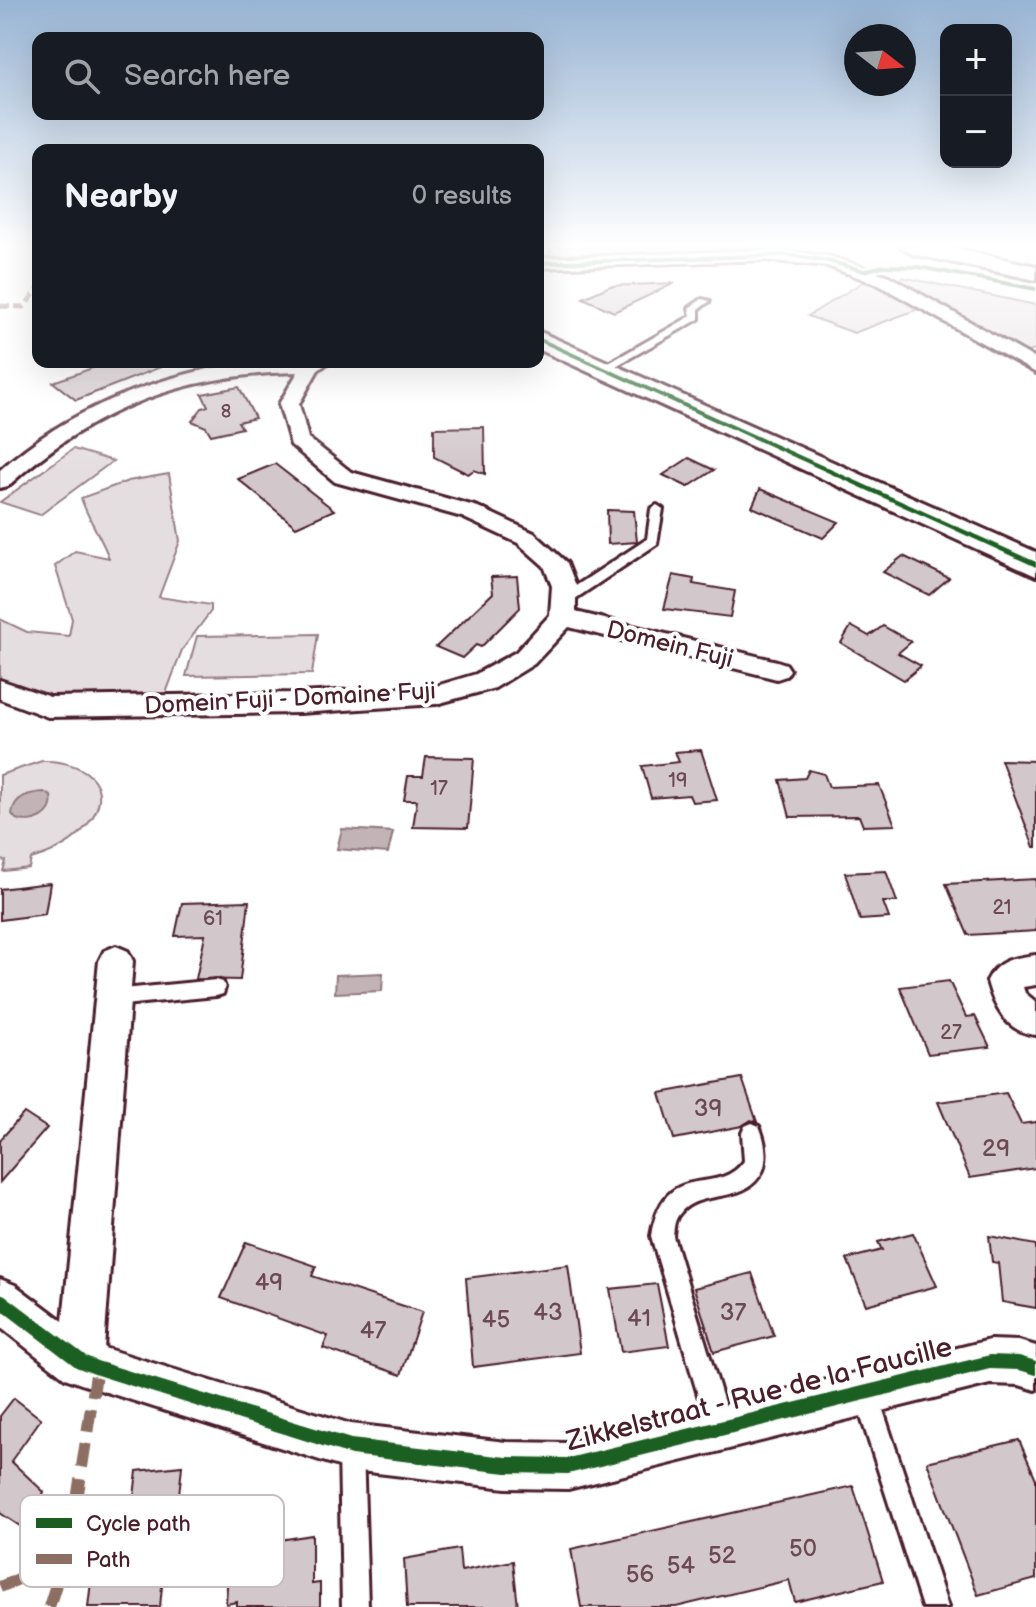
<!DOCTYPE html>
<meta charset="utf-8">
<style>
body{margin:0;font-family:"Balsamiq Sans",sans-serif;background:#20242c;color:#f1f3f6}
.controls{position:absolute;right:24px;top:24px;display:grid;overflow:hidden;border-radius:16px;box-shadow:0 8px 32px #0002}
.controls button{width:72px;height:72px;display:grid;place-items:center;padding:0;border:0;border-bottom:2px solid #363941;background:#171b24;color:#f1f3f6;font:40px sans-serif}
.compass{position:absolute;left:844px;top:24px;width:72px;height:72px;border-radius:50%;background:#171b24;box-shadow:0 8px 32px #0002;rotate:107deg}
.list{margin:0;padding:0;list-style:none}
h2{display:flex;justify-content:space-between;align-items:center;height:104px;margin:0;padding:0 32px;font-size:34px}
h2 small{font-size:26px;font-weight:400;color:#9ea1a6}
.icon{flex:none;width:44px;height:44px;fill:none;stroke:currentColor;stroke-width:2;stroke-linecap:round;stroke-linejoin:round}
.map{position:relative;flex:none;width:1036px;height:1607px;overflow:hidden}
.search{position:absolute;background:#171b24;box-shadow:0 8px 32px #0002;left:32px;top:32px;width:512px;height:88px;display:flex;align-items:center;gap:20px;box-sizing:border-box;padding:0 28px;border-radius:16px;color:#9ea1a6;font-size:30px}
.panel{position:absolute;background:#171b24;box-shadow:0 8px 32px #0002;left:32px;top:144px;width:512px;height:224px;border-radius:16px}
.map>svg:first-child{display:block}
</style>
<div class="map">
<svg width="1036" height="1607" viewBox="0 0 1036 1607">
<rect width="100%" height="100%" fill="#fff"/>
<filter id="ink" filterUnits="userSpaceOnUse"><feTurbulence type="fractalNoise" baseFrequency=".0125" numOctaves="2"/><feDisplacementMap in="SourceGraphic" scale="16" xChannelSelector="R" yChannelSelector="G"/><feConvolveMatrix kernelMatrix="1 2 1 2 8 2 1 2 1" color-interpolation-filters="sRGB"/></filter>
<g filter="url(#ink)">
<g fill="#e5dee0" stroke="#987e86" stroke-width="2">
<path d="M 550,247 L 795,247 L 796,248 L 550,256 Z"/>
<path d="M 902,277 L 1036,305 L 1036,350 L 1023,353 L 898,281 Z"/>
<path d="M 863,282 L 880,282 L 924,307 L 854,333 L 808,316 Z"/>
<path d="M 73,449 L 113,461 L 40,515 L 0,502 Z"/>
<path d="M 169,474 L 180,541 L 159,597 L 211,605 L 211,611 L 182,650 L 165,696 L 50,701 L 0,681 L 0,619 L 27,632 L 69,636 L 72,619 L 55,566 L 75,551 L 109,558 C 100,534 89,522 81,498 L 128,481 Z"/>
<path d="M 318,634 L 312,674 L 186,676 L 197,636 Z"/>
<path d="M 42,761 C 91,760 121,792 80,833 C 67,846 48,854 31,859 L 29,868 L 3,871 L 6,861 L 0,860 L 0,775 Z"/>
</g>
<g fill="#c1b3b6" stroke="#91787e" stroke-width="2">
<path d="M 44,792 L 51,796 C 55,816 32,825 16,819 L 12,814 C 14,796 29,793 44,792 Z"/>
<path d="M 342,829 L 393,832 L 388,853 L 337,849 Z"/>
<path d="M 383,973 L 382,991 L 335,993 L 336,975 Z"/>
</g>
<g fill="#d2c7cb" stroke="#4a1f2b" stroke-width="2">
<path d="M 675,283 L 614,312 L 583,298 L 610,286 Z"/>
<path d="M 109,362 L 165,362 L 166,365 L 76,400 L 53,382 Z"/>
<path d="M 239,387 L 255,418 L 238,422 L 242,428 L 211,435 L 206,427 L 192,421 L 202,408 L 208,406 L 202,394 Z"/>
<path d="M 484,427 L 485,474 L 474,470 L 468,474 L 434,457 L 434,428 Z"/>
<path d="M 689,458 L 714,470 L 688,487 L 663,475 Z"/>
<path d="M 275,464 L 334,510 L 296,527 L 238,479 Z"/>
<path d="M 760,489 L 839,522 L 823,538 L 752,507 Z"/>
<path d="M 607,510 L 634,511 L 637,542 L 608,544 Z"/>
<path d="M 903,556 L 949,578 L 929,595 L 883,572 Z"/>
<path d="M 673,575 L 694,579 L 693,584 L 735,591 L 730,617 L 664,609 Z"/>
<path d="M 517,576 L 520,608 L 481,647 L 476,645 L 462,658 L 436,647 L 493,593 L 491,577 Z"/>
<path d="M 851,626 L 869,636 L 883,626 L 911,642 L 898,653 L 921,666 L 904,680 L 841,643 Z"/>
<path d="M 701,750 L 717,800 L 692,802 L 689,795 L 651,798 L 642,766 L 679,762 L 675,752 Z"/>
<path d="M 426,757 L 474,758 L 468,828 L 413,827 L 417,800 L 404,800 L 408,776 L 423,776 Z"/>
<path d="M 1001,760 L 1036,761 L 1036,847 L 1034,847 Z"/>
<path d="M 809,770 L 824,774 L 829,787 L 879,785 L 895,825 L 863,826 L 859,816 L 790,817 L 780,780 L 805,778 Z"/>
<path d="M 886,871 L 897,902 L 883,902 L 889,918 L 860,920 L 845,873 Z"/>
<path d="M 1036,879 L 1036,931 L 968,935 L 946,884 Z"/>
<path d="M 50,883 L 45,914 L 0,920 L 0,889 Z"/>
<path d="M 249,901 L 240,980 L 196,979 L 205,935 L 175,936 L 182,903 Z"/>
<path d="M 949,981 L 966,1017 L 975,1016 L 990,1047 L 928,1054 L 900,987 Z"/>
<path d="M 742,1078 L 757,1122 L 751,1120 L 742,1126 L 674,1139 L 660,1093 Z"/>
<path d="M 1006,1093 L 1021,1124 L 1036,1122 L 1036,1168 L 970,1178 L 938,1102 Z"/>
<path d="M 24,1113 L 47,1128 L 0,1182 L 0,1140 Z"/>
<path d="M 913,1233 L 937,1286 L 866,1305 L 847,1259 L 882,1250 L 878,1242 Z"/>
<path d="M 989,1236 L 1036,1245 L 1036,1308 L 1002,1302 L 998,1263 L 992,1262 Z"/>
<path d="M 246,1242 L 316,1266 L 312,1276 L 422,1312 L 401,1375 L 323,1348 L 328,1336 L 221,1298 Z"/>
<path d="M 568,1265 L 580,1353 L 473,1367 L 466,1278 Z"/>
<path d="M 752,1273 L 774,1336 L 714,1352 L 694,1288 Z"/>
<path d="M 657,1284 L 669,1346 L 621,1352 L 610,1289 Z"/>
<path d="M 14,1398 L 41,1419 L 11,1461 L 44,1492 L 35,1514 L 20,1526 L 0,1513 L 0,1416 Z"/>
<path d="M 1019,1440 L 1036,1479 L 1036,1579 L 978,1595 L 927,1462 Z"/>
<path d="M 182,1466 L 173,1555 L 165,1555 L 160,1607 L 88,1607 L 92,1573 L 86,1574 L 94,1519 L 132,1514 L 137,1471 Z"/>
<path d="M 853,1486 L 883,1581 L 795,1602 L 789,1580 L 676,1607 L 581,1607 L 571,1549 Z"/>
<path d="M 274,1494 L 273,1541 L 312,1535 L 312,1584 L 320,1583 L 320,1607 L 237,1607 L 237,1602 L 226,1604 L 232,1500 Z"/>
<path d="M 459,1549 L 461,1571 L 513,1561 L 518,1607 L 407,1607 L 404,1559 Z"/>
</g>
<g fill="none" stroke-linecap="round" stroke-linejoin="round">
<g stroke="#4a1f2b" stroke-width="6">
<g id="lane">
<path d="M 702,299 L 710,301 L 699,309 L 699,319 L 607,371 L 598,369 L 691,316 L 689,308 Z"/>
<path d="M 657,505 L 663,509 L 657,544 L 569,603 L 559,603 L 559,597 L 647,539 L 651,509 Z"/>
<path d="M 216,980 L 223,982 L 225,988 L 223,994 L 216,996 L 113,1006 L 106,1004 L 104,998 L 106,992 L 113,990 Z"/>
<path d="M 752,1123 L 759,1126 C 765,1139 768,1157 763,1170 C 746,1206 702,1188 681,1212 C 674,1219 674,1227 673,1236 L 732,1429 L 729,1438 L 720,1441 L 711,1438 L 708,1429 L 651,1236 C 665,1155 716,1200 744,1161 L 742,1133 L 745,1126 Z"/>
<path d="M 866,1383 L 874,1387 L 878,1395 L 948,1607 L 922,1607 L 854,1395 L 858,1387 Z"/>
<path d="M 351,1437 L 360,1440 L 363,1449 L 368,1607 L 342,1607 L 339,1449 L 342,1440 Z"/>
</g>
</g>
<g stroke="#4a1f2b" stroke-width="6">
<g id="street">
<path d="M 764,250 L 829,256 L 889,276 L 1036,359 L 1036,373 L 877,284 L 827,266 L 764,260 L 538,268 L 538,258 Z"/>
<path d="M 247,362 L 329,362 L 318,370 L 299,404 L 308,438 L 351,472 L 478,507 L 534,533 L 567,563 L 576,586 L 576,612 L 777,661 L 786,664 L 790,670 L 786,676 L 777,679 L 569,627 L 534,664 L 495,688 L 436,704 L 299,713 L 48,717 L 0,699 L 0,680 L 50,697 L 299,693 L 436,686 L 476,674 L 516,652 L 550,615 L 552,586 L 544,566 L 518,543 L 462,517 L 335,482 L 291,445 L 279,404 L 298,372 C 183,374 93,408 8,486 L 0,488 L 0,470 C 69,408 156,376 247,362 Z"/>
<path d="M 116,946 L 128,951 L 133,961 L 104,1348 L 351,1424 L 506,1442 L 568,1443 L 990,1340 L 1019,1341 L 1036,1346 L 1036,1390 L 1019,1385 L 990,1384 L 568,1489 L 506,1488 L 351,1470 L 81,1384 L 65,1378 L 0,1327 L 0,1279 L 15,1285 L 63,1321 L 99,961 L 104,951 Z"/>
<path d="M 1036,955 L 1036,985 L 1023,987 L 1025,993 L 1036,1002 L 1036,1035 C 1006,1032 994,1007 987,981 C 997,959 1014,958 1036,955 Z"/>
</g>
</g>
<g stroke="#4a1f2b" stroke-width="6">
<path id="secondary" d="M 538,331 L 1036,552 L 1036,576 L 538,349 Z"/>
</g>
<g stroke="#4a1f2b" stroke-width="6">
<path id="highway" d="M 901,247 L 948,247 L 1036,266 L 1036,280 L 912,254 Z"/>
</g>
<use href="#lane" fill="#fff" fill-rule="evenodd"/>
<use href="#street" fill="#fff" fill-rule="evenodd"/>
<use href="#secondary" fill="#fff" fill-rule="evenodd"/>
<use href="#highway" fill="#fff" fill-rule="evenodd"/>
<path stroke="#8d6e63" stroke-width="5" stroke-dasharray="10 5" stroke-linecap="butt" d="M 0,306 L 24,307 L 38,289"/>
<g stroke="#8d6e63" stroke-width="12" stroke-dasharray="24 12" stroke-linecap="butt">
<path d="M 0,1587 L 65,1559"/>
<path d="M 49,1607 L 72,1533 L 97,1368"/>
</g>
<g stroke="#fff" stroke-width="5">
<g id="cycleway">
<path d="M 788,253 L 829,259 L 864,269 L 883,264 L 918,265 L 1036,287 L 1036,291 L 918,269 L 883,268 L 864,273 L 828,263 L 788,257 L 538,265 L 538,261 Z"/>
<path d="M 538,337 L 1036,562 L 1036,567 L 538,341 Z"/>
<path d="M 0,1293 L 5,1295 L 86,1356 L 97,1361 L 351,1439 L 506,1457 L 568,1458 L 990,1355 L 1019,1356 L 1036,1361 L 1036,1375 L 1019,1370 L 990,1369 L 568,1474 L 506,1473 L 351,1455 L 97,1375 L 76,1367 L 0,1309 Z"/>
</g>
</g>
<use href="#cycleway" fill="#1b5e20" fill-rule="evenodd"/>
</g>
</g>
<linearGradient id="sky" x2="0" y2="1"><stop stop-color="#98b4d4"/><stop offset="0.52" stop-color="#fff"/><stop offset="1" stop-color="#fff" stop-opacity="0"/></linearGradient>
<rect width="1036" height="472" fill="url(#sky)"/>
<g text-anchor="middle" stroke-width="8" stroke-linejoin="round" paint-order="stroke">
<g font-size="18" fill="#6c4953">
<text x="226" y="417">8</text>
</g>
<g font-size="20" fill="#6c4953">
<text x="678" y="787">19</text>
<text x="439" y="795">17</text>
<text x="1002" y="914">21</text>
<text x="213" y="925">61</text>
<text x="951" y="1039">27</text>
</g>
<g font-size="24" fill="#4a1f2b" stroke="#fff">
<text transform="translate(670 644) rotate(14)" y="8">Domein Fuji</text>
<text transform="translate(290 698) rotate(-3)" y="8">Domein Fuji - Domaine Fuji</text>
</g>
<g font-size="24" fill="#6c4953">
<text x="708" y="1116">39</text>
<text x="996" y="1156">29</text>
<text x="269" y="1290">49</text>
<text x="548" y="1320">43</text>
<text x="733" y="1320">37</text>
<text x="639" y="1326">41</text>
<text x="496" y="1327">45</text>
<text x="373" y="1338">47</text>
<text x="803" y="1556">50</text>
<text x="722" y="1563">52</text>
<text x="681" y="1573">54</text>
<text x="640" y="1582">56</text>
</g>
<g font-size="28" fill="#4a1f2b" stroke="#fff">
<text transform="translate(759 1393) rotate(-14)" y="10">Zikkelstraat - Rue de la Faucille</text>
</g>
</g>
<rect x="20" y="1495" width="264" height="92" rx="12" fill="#fff" stroke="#c9bcbf" stroke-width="2"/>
<rect x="36" y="1518" width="36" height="10" fill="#1b5e20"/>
<rect x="36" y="1554" width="36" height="10" fill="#8d6e63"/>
<g font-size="22" fill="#4a1f2b">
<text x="86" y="1531">Cycle path</text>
<text x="86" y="1567">Path</text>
</g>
</svg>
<div class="controls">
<button>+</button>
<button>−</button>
</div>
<svg class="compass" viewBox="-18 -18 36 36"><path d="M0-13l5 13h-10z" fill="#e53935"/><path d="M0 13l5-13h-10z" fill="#9ea1a6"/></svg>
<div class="search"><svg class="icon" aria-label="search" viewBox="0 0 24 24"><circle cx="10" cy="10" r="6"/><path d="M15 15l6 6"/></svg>Search here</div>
<section class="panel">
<h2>Nearby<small>0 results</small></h2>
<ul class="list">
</ul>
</section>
</div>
